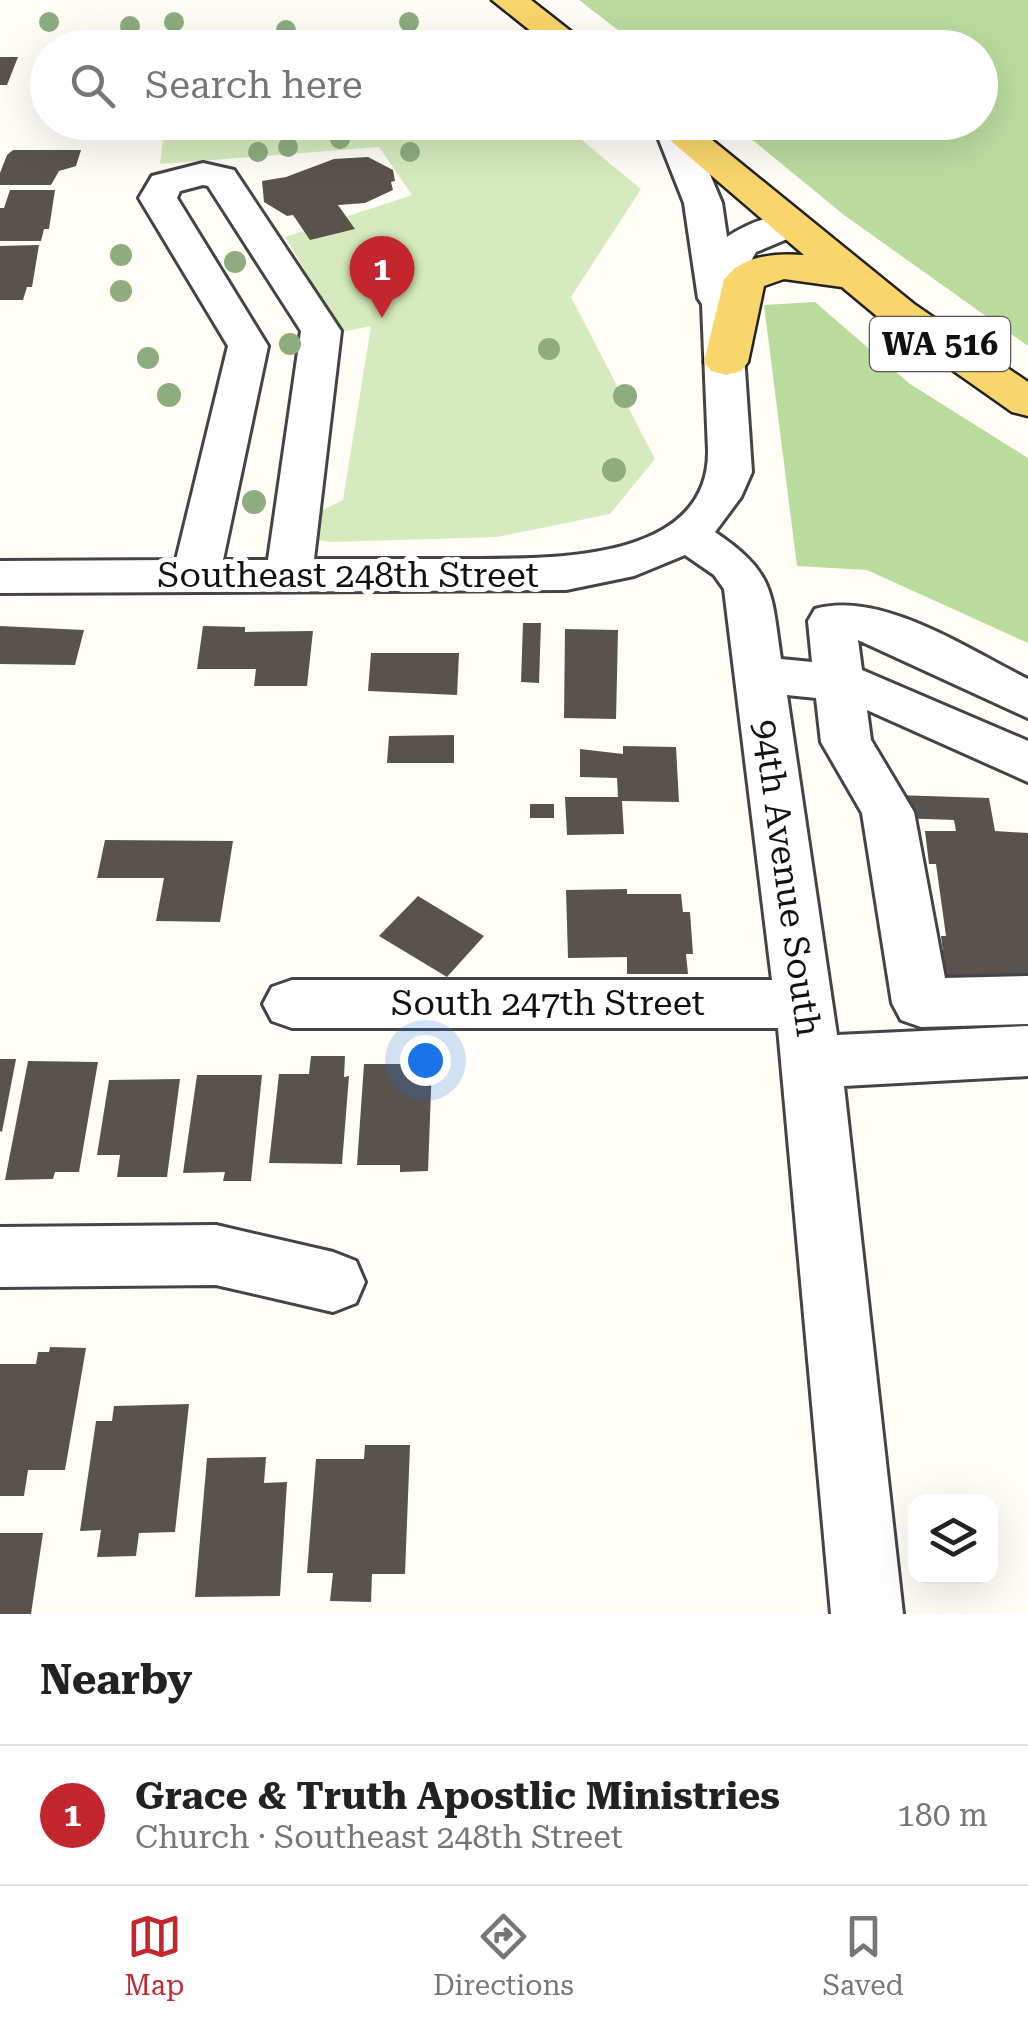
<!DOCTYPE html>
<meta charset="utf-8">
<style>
body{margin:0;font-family:"Roboto Serif",serif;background:#f2f2f2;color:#222}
.controls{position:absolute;right:30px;bottom:30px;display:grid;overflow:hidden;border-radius:20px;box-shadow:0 10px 40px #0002}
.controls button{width:90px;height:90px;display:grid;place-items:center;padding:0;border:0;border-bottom:2px solid #e0e0e0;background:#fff;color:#222;font:50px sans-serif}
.you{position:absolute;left:425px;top:1060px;width:35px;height:35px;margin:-25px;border:8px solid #fff;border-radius:50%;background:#1a73e8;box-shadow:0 0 0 15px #1a73e833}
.badge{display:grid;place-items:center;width:65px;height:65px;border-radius:50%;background:#c4262e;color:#fff;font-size:32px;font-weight:700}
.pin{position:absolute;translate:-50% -82px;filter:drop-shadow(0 2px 5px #0008)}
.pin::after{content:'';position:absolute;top:52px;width:35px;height:30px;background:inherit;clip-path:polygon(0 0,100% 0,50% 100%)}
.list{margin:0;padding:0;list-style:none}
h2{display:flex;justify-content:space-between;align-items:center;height:130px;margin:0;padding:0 40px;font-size:42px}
h2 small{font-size:32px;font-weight:400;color:#767676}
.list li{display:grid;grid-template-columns:65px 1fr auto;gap:30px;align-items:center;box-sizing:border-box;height:140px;padding:0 40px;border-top:2px solid #e0e0e0}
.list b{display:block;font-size:38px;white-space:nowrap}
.list p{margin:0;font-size:32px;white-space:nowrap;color:#767676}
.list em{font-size:32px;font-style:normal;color:#767676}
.icon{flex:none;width:55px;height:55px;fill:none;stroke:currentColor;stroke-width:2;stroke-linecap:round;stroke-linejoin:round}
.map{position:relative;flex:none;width:1028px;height:1614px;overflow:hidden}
.search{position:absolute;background:#fff;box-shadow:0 10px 40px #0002;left:30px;right:30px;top:30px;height:110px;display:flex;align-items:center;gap:25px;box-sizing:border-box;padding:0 35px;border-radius:55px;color:#767676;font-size:38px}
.sheet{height:270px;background:#fff}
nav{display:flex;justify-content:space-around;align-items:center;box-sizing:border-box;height:140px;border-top:2px solid #e0e0e0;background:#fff;font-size:28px;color:#767676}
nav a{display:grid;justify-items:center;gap:5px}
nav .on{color:#c4262e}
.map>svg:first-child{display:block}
</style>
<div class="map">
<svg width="1028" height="1614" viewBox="0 0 1028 1614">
<rect width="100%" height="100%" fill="#fffdf5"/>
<path fill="#d5ebbd" d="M 519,122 L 578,137 L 641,189 L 571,297 L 655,459 L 610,514 L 497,537 L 332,542 L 306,539 L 308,517 L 343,500 L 371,326 L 341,332 L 285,237 L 412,195 L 379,147 L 160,164 L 165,123 Z"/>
<g fill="#b9dc9c">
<path d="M 579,0 L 1028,0 L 1028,346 L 844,215 L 732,123 L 980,122 L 980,48 L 640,47 Z"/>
<path d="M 815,302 L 910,384 L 1028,458 L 1028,643 L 867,570 L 797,566 L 764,305 Z"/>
</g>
<g fill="#5a524d">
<path d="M 0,57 L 18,57 L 7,85 L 0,85 Z"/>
<path d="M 13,150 L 81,150 L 76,166 L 59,171 L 51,185 L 0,185 L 0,173 L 7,155 Z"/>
<path d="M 368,157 L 393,170 L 395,181 L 391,182 L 393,190 L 365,203 L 338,205 L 355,229 L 310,240 L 293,215 L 287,216 L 264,202 L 262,181 L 286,177 L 334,159 Z"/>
<path d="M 10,190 L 55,190 L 49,229 L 44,229 L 41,241 L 0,241 L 0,208 L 4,208 Z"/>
<path d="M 39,245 L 32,287 L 27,287 L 23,300 L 0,300 L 0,246 Z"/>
<path d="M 523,623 L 541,623 L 539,683 L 521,682 Z"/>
<path d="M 0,626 L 84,630 L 75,665 L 0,664 Z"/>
<path d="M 203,626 L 245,627 L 245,632 L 313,631 L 307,686 L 254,686 L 256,669 L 197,669 Z"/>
<path d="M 565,629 L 618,630 L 616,719 L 564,718 Z"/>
<path d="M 371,653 L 459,653 L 457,695 L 368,691 Z"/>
<path d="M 454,735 L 454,763 L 387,763 L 389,736 Z"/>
<path d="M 623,746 L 676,747 L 679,802 L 622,801 L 624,834 L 567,835 L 565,797 L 618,797 L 617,778 L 580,777 L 580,749 L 623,754 Z"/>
<path d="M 895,795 L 989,798 L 995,831 L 1028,833 L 1028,990 L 947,987 L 941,936 L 946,936 L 936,864 L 929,864 L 925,831 L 956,831 L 954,820 L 898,818 Z"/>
<rect x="530" y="804" width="24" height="14"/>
<path d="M 105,840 L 233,841 L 220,922 L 156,921 L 164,878 L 97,878 Z"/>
<path d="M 627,889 L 627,894 L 681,894 L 683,912 L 690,912 L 693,954 L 686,954 L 688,974 L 627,974 L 627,957 L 568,958 L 566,890 Z"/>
<path d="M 418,896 L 484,936 L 447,977 L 379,936 Z"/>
<path d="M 311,1056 L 345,1056 L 344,1077 L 349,1076 L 342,1164 L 269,1163 L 279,1074 L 309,1074 Z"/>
<path d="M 0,1059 L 16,1059 L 2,1132 L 0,1131 Z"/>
<path d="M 28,1061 L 98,1062 L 79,1172 L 55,1172 L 53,1179 L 5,1180 Z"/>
<path d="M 364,1064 L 432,1064 L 428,1171 L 400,1172 L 400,1165 L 357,1165 Z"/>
<path d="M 197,1075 L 262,1075 L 251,1181 L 223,1181 L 225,1172 L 183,1173 Z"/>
<path d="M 180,1079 L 167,1177 L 117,1177 L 120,1155 L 97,1155 L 109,1080 Z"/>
<path d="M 50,1347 L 86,1348 L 65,1470 L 28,1470 L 24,1496 L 0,1496 L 0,1364 L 36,1364 L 38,1352 L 49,1352 Z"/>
<path d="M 189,1404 L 175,1532 L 139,1533 L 136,1556 L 97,1557 L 101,1530 L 80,1531 L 96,1421 L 112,1421 L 114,1406 Z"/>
<path d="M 365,1445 L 410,1445 L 405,1574 L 372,1574 L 371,1602 L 330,1601 L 333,1573 L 307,1573 L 316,1459 L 364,1459 Z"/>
<path d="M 266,1457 L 264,1483 L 287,1482 L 280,1596 L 195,1597 L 207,1458 Z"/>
<path d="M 0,1533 L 43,1533 L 31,1614 L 0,1614 Z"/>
</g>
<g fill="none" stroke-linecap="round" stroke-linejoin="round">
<g stroke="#444" stroke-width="6">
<g id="minor">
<path d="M 657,122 L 687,122 L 690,127 L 722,203 L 727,237 C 748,223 780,210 804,216 L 810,224 L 804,232 L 756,252 L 745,272 L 742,326 L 752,472 L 741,497 L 715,532 C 775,573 771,591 781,659 L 812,662 L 808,621 L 815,609 C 881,590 969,650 1028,679 L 1028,718 L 858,640 L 862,670 L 1028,741 L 1028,782 L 867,710 L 871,740 L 914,812 L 945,978 L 1028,976 L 1028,1024 L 921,1027 L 901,1020 L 892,1003 L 862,813 L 821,742 L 816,698 L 787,695 L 837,1035 L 1028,1026 L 1028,1076 L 844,1086 L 903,1614 L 831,1614 L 778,1028 L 292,1028 L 272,1021 L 263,1004 L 272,987 L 292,980 L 772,980 L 724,589 L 714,575 L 685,555 L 634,576 L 566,590 L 0,593 L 0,561 L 176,560 L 228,346 L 139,198 L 152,176 L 203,163 L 234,170 L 341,331 L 314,559 C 363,559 412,559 461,559 C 538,558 709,567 708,451 L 702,304 L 698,298 L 684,203 L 654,127 ZM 203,185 L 208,186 L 301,331 L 268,560 L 223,560 L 268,346 L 177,198 L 180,191 Z"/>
<path d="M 216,1225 L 333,1252 L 356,1261 L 365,1282 L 356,1303 L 333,1312 L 216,1285 L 0,1287 L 0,1227 Z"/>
</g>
</g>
<g stroke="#222" stroke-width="5">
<g id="major">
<path d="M 492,0 L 531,0 L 592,48 L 552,48 Z"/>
<path d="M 649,122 L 690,122 L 914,304 L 1028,382 L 1028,416 L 1012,412 L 884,322 L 842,287 L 784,279 L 764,286 L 748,362 L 741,371 L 726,375 L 711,371 L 704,362 L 724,280 C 741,255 777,253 804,255 Z"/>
</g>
</g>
<use href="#minor" fill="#fff" fill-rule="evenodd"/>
<use href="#major" fill="#f9d66b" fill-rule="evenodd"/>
</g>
<g fill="#8dad7f">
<circle cx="49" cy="22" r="10"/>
<circle cx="174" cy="22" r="10"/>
<circle cx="409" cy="22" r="10"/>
<circle cx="130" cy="26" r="10"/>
<circle cx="286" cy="30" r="10"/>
<circle cx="340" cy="139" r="10"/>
<circle cx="288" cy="147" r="10"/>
<circle cx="258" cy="152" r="10"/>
<circle cx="410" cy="152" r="10"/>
<circle cx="121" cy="255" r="11"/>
<circle cx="235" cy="262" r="11"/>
<circle cx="121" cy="291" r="11"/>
<circle cx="290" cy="344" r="11"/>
<circle cx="549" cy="349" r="11"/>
<circle cx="148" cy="358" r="11"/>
<circle cx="169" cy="395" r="12"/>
<circle cx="625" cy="396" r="12"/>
<circle cx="614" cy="470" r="12"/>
<circle cx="254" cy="502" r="12"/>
</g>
<g text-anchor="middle" stroke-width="10" stroke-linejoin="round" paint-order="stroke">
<rect fill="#fff" stroke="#585858" stroke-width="2.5" x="870" y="317" width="140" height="54" rx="8"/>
<g font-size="32" font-weight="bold" fill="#111">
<text x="940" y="355">WA 516</text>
</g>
<g font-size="35" fill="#111" stroke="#fff">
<text x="348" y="587">Southeast 248th Street</text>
<text transform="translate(787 878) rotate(82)" y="12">94th Avenue South</text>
<text x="548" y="1015">South 247th Street</text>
</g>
</g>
</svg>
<div class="controls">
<button><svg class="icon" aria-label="layers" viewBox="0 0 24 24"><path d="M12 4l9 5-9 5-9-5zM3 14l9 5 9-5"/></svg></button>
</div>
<div class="you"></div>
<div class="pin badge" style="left:382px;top:318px">1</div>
<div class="search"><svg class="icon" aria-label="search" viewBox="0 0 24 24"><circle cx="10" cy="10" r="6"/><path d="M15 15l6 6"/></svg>Search here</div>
</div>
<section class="sheet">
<h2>Nearby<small></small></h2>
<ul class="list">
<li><span class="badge">1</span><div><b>Grace &amp; Truth Apostlic Ministries</b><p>Church · Southeast 248th Street</p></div><em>180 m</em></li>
</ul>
</section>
<nav>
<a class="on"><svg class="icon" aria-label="map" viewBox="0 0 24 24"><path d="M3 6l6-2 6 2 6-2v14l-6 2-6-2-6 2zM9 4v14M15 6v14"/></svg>Map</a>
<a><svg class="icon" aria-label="directions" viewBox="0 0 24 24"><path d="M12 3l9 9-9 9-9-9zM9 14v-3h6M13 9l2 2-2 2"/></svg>Directions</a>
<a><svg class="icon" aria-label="saved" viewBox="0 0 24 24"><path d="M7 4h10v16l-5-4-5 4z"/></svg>Saved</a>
</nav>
